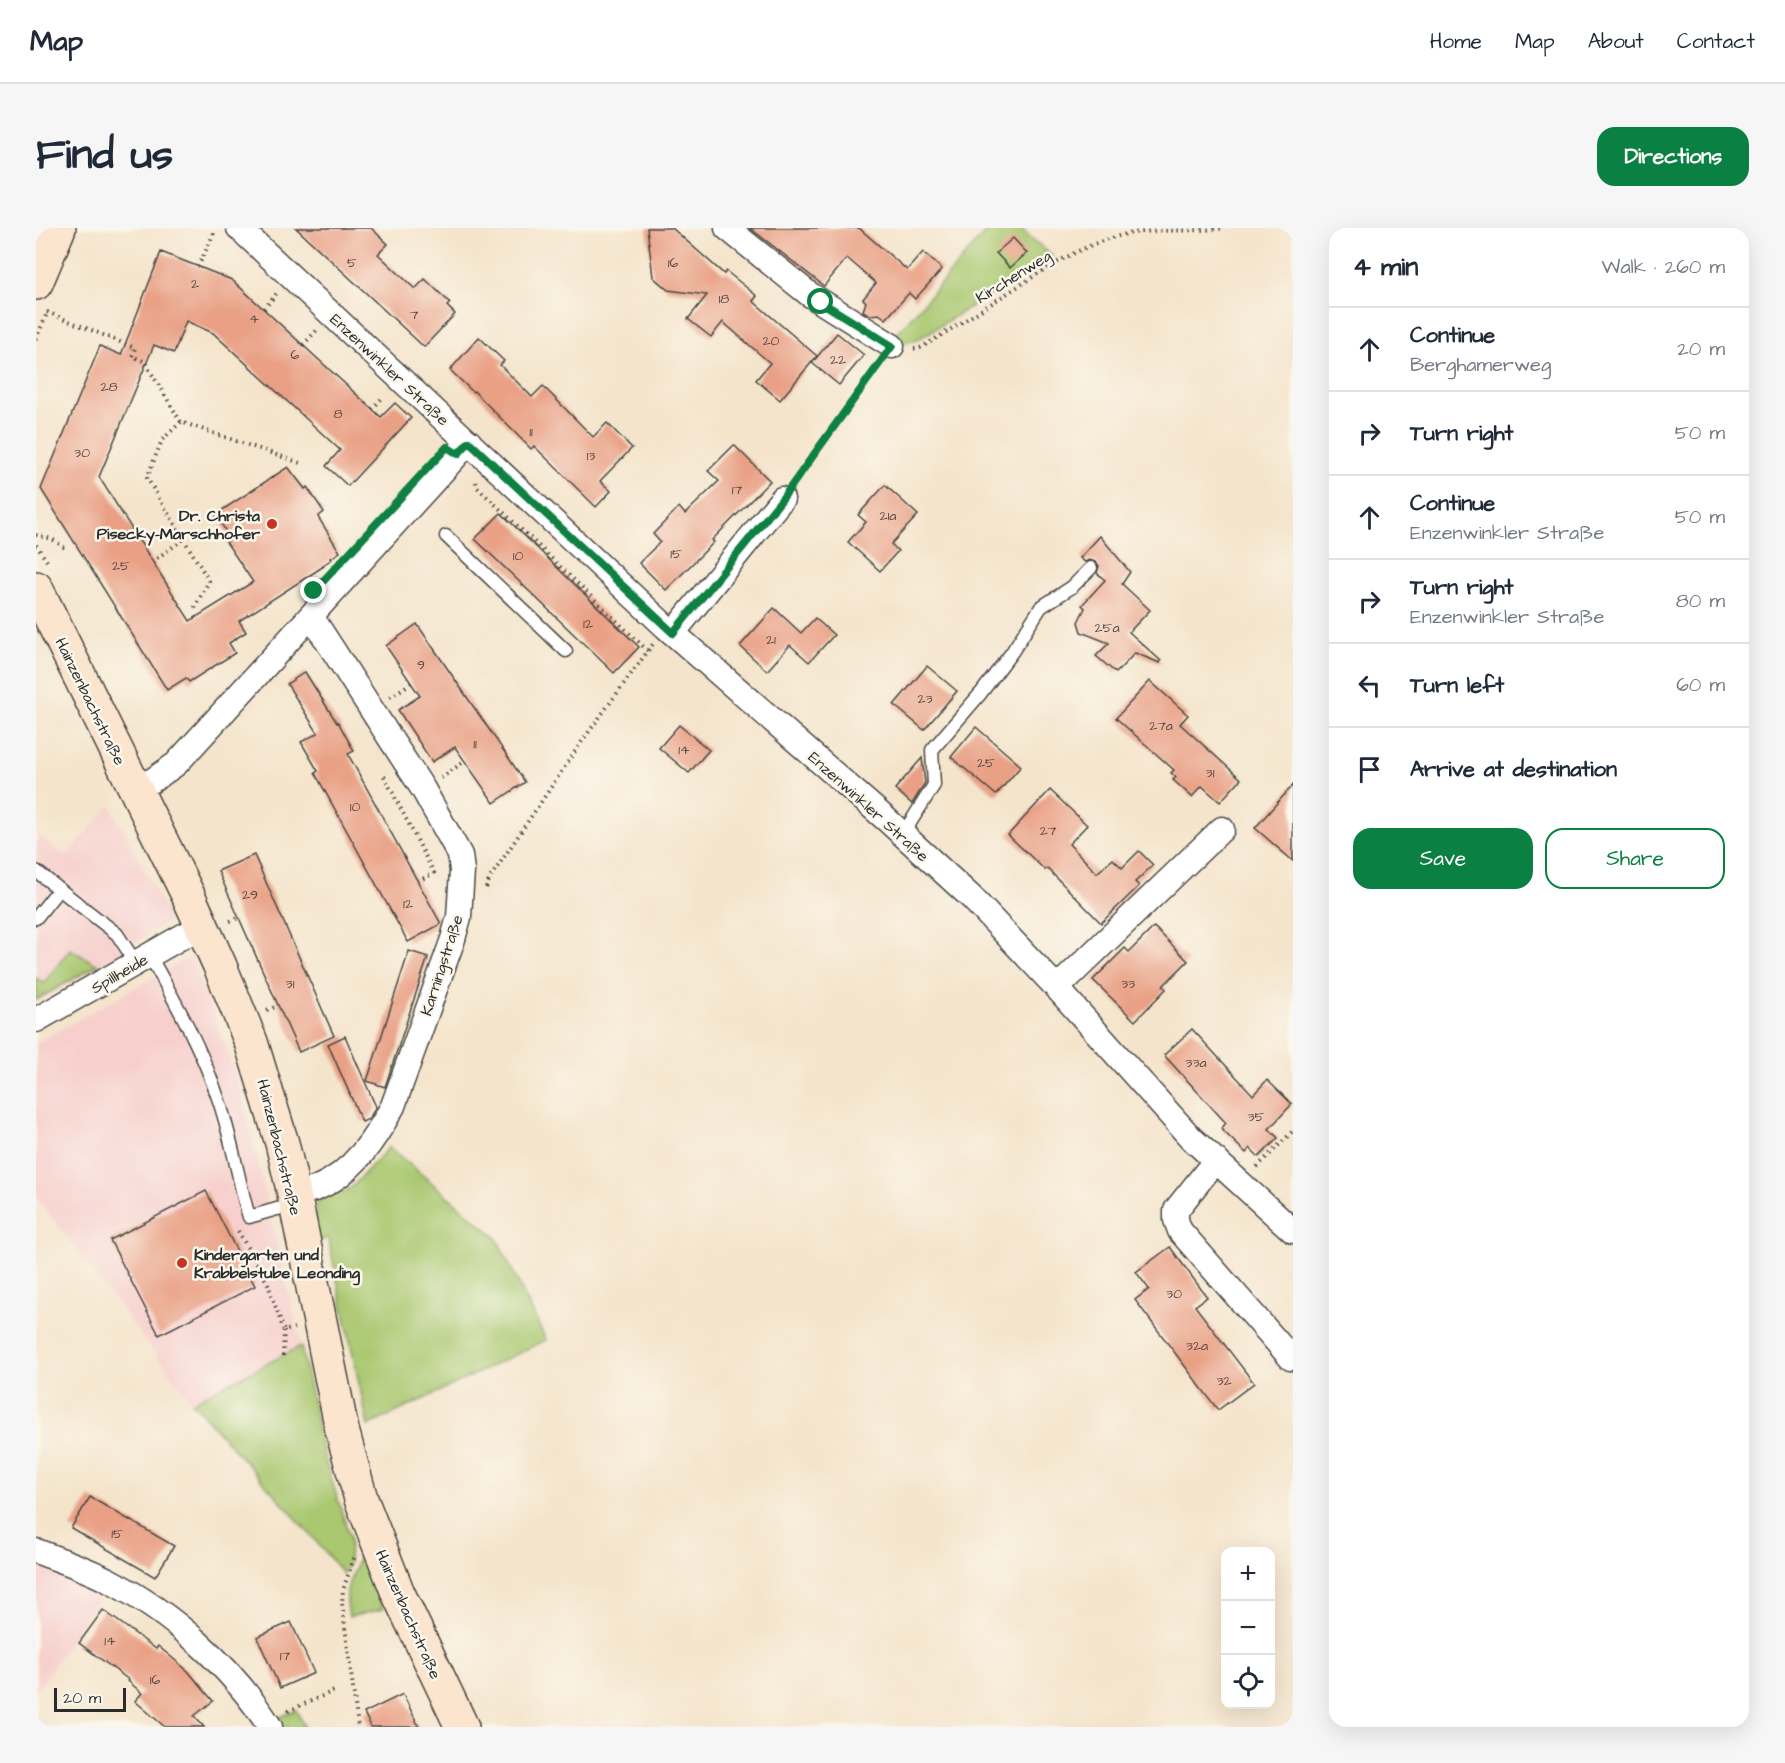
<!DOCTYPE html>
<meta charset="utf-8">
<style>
body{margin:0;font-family:"Architects Daughter",sans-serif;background:#f6f6f7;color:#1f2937}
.controls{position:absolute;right:18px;bottom:18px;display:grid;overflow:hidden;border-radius:12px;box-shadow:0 6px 24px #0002}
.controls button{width:54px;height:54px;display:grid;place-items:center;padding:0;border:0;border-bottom:2px solid #e0e1e3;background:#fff;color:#1f2937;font:30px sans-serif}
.scale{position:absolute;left:18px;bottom:15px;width:72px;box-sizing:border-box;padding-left:6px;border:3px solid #2b2b2b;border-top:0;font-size:16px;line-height:21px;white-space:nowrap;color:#2b2b2b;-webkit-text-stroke:4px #fbf7ec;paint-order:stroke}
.stop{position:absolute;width:18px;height:18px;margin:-14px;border:4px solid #0b8043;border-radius:50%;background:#fff}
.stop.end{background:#0b8043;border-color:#fff;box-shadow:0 2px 6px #0008}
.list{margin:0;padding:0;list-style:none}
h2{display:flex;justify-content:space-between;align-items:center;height:78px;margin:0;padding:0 24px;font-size:26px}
h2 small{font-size:20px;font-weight:400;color:#747a83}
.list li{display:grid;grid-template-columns:39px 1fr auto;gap:18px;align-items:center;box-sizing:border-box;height:84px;padding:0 24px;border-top:2px solid #e0e1e3}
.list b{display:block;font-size:22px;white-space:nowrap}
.list p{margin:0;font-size:20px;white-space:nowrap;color:#747a83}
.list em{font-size:20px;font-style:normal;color:#747a83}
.actions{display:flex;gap:12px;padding:18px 24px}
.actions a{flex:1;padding:14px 0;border:2px solid #0b8043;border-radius:18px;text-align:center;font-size:21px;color:#0b8043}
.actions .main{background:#0b8043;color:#fff}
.icon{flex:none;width:33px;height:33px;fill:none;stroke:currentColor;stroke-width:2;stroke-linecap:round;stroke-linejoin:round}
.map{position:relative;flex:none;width:1257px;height:1499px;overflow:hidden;border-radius:18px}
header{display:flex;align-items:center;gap:36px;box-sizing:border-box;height:84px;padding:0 30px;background:#fff;border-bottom:2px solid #e0e1e3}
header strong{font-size:28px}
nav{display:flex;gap:33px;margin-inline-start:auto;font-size:21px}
.intro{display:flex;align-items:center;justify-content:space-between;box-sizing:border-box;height:144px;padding:0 36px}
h1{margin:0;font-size:42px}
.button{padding:15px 27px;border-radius:18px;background:#0b8043;color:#fff;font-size:21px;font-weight:700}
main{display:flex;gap:36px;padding:0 36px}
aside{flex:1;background:#fff;border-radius:18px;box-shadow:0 6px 24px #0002}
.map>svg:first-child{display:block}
</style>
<header>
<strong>Map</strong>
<nav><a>Home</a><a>Map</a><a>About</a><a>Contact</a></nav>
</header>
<div class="intro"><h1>Find us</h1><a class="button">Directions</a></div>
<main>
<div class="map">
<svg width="1257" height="1499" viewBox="0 0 1257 1499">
<rect width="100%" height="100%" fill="#fbf7ec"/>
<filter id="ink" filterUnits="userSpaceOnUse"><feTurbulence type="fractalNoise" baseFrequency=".0167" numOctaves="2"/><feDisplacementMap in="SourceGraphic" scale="12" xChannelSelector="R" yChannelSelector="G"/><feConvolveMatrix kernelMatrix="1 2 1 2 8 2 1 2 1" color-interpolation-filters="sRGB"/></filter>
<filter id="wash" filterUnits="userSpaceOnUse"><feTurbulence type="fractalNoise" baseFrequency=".008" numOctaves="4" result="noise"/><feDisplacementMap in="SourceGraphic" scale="24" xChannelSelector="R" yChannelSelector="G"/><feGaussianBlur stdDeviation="1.35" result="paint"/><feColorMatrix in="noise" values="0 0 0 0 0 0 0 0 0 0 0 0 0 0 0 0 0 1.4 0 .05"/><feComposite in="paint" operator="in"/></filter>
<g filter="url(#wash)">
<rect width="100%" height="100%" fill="#f4e4cb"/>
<g fill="#f7d0cd">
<path d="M 74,577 L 134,690 L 131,694 L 63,739 L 0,774 L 0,605 L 30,629 Z"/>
<path d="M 156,728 L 204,858 L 265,1118 L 156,1174 L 0,969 L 0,815 Z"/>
<path d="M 0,1338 L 67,1364 L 0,1464 Z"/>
</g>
<g fill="#a9c870" stroke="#6a7a4e" stroke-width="1.5">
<path d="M 953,0 L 984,0 L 1016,28 L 881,112 L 869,115 L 857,110 Z"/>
<path d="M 34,721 L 62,737 L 0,772 L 0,750 L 8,755 Z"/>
<path d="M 353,919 L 460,1009 L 510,1112 L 332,1198 L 292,1009 L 280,1015 C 277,979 274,979 304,956 L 307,965 L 316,959 Z"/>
<path d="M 265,1118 L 288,1228 L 314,1310 L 313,1335 L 307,1346 L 273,1305 L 156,1174 Z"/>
<path d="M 323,1327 L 325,1328 L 347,1381 L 313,1389 C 312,1381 310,1372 311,1364 C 312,1351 321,1342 323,1327 Z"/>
<path d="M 260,1482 L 269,1499 L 248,1499 L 242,1490 Z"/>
</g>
<g id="blocks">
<g fill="#e9a085">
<path d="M 260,0 L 335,0 L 352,16 L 342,26 L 379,61 L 389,51 L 414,75 L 411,78 L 419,86 L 388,119 Z"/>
<path d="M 611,0 L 636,0 L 688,46 L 690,43 L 721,68 L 717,73 L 781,128 L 744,172 L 720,152 L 734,135 L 687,94 L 675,109 L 652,91 L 671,67 L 632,62 L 617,49 Z"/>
<path d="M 714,0 L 823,0 L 871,42 L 887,24 L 906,41 L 879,71 L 873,65 L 850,91 L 843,86 L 834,87 L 827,83 L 830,74 L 827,71 L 840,55 L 811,30 L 788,58 Z"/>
<path d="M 977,10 L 991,25 L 974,40 L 960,25 Z"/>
<path d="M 125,24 L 196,52 L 345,189 L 359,175 L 375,190 L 312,258 L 290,238 L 304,222 L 177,105 L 150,93 L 138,125 L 118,117 L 63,249 L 154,393 L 217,354 L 190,314 L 194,311 L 180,286 L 252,239 L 269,261 L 271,259 L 288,284 L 282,289 L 304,324 L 295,330 L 296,331 L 287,337 L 288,338 L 203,393 L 210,404 L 193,415 L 199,425 L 153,454 L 150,450 L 131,462 L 5,261 L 64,118 L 85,127 Z"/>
<path d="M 801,105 L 828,127 L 803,157 L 776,135 Z"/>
<path d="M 443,109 L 468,133 L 464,137 L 496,169 L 507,158 L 557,209 L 571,195 L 596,220 L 564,253 L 575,263 L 560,279 L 498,218 L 495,221 L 438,163 L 437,164 L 414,142 Z"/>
<path d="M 698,217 L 734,253 L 676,312 L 678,314 L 630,362 L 603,335 L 624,314 L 617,306 L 643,279 L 649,286 L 683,253 L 672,243 Z"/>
<path d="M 849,257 L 882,287 L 855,316 L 862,323 L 844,343 L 812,314 L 830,294 L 822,287 Z"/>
<path d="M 465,285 L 603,419 L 578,445 L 439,311 Z"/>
<path d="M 1064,308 L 1094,344 L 1086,356 L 1114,382 L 1093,404 L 1125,433 L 1124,435 L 1099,425 L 1080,445 L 1060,428 L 1073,415 L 1045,404 L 1042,394 L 1049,380 L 1046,377 L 1069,352 L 1061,345 L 1063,338 L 1060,334 L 1053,332 L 1049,334 L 1044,330 Z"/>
<path d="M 738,380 L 765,405 L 779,390 L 798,407 L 773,434 L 754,417 L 731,443 L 704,418 Z"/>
<path d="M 381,396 L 489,554 L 458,575 L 419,519 L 396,534 L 362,482 L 384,468 L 350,418 Z"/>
<path d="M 891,438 L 921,463 L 888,502 L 858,477 Z"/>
<path d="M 269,444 L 301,495 L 302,494 L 318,523 L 312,526 L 405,696 L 372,714 L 279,545 L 282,543 L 265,514 L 282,505 L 251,456 Z"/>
<path d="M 1114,453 L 1152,487 L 1144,496 L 1205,551 L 1184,574 L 1166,558 L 1156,569 L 1137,552 L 1140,549 L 1135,545 L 1138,542 L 1080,490 Z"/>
<path d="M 643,497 L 673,522 L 653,545 L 623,520 Z"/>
<path d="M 940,499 L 985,538 L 960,567 L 915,529 Z"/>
<path d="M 886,530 L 889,555 L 876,576 L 859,561 Z"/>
<path d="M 1257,557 L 1257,633 L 1219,600 Z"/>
<path d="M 1014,562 L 1051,597 L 1033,616 L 1061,645 L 1077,631 L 1086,640 L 1103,623 L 1117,637 L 1099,654 L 1103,658 L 1065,695 L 1011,640 L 1009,642 L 972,607 Z"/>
<path d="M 218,627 L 298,808 L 263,824 L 182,643 Z"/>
<path d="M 1118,699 L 1152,733 L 1127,758 L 1130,761 L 1099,793 L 1057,752 L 1089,720 L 1093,724 Z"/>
<path d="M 373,723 L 392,729 L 349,859 L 331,853 Z"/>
<path d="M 1156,801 L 1217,867 L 1231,852 L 1256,876 L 1233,901 L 1242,910 L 1223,929 L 1214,920 L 1210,925 L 1185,901 L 1190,895 L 1128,827 Z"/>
<path d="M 309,808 L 340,879 L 333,891 L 326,894 L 292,816 Z"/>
<path d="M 170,963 L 219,1058 L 123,1107 L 74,1012 Z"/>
<path d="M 1134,1019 L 1171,1069 L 1159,1078 L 1218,1155 L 1182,1182 L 1099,1072 L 1113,1061 L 1100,1044 Z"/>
<path d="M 54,1269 L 138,1318 L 119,1349 L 35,1300 Z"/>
<path d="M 67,1382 L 120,1421 L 122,1418 L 152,1443 L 177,1473 L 158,1488 L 168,1499 L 129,1499 L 99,1473 L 106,1465 L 92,1453 L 93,1452 L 43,1415 Z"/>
<path d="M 255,1394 L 278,1445 L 244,1460 L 221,1409 Z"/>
<path d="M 367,1466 L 383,1499 L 335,1499 L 328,1485 Z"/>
</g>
</g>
</g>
<g filter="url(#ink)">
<use href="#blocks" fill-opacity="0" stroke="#494743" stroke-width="1.5"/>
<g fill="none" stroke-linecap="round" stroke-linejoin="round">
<g stroke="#494743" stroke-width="15">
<g id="lane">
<path d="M 410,308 L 530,423"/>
<path d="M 867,606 L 898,557 L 896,522 L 945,465 L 976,424 L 1005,379 L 1036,359 L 1055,340"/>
<path d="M 0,643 L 23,661 L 0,690"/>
<path d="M 23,661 L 81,706 L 100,735"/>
<path d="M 114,728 C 140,775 166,821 183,873 C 196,911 202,951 213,989 L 241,981 L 259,978"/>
</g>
</g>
<g stroke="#494743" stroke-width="27">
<g id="street">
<path d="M 203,0 L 630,399 L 851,592 L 936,670 L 1021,760 L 1155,910 L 1257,1003"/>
<path d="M 691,0 L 773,66 L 856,118"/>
<path d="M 637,405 L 746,271"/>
<path d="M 98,560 L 117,552 L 140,536 L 433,214"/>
<path d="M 1021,760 L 1186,601"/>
<path d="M 0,792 L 147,708 L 167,699"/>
<path d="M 1180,932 L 1140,982 L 1140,992 L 1144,1003 L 1255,1130"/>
<path d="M 258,966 C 265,964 274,963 281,960 C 317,945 339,911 357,878 L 417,711 L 423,689 L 426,643 L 424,627 L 387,561 L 275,388"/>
<path d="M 0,1323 C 24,1332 49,1340 72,1352 C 136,1385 196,1439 234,1499"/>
</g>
</g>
<g stroke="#494743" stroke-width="36">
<g id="secondary">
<path d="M 0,55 L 23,0"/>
<path d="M 0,360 L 152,667 L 184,738 L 215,814 L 246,915 L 258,966 L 306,1202 L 325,1271 L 362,1365 L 426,1499"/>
</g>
</g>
<g stroke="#494743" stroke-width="4" stroke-dasharray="1.5 4.5" stroke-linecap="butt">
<path d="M 162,39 L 179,3"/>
<path d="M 228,81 L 241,65"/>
<path d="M 11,84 L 99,120 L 96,128 L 108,133 L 145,194 L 267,236"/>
<path d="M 0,111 L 12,83"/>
<path d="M 267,117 L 281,102"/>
<path d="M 878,121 L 884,120 L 896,113 C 923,96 950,79 978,61 C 1014,38 1053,12 1097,5 C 1128,1 1159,4 1189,0"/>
<path d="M 336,181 L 348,168"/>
<path d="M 145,194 L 126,212 L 111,250 L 173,353 L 157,383"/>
<path d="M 758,253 L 844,135"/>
<path d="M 440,254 L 441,259 L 612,423"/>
<path d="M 0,307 L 16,311 L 29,320"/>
<path d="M 0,317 L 11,333"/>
<path d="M 121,330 L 148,311"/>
<path d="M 354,469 L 375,455"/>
<path d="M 348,548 L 398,645 L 382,653"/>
<path d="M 405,550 L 429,533"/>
<path d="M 450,660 L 454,650 L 544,516 L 617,416"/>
<path d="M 194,693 L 203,690"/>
<path d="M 231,782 L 242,778"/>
<path d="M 1221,939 L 1257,903"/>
<path d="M 202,1003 L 232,1056 L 248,1103 L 258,1100"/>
<path d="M 247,1128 L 248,1103"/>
<path d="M 318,1330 L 307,1362 L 306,1375 L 322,1499"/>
<path d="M 252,1483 L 298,1463"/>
</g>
<use href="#lane" stroke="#fff" stroke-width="12"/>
<use href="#street" stroke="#fff" stroke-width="24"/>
<use href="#secondary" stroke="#fbe5cf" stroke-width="33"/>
</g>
</g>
<g fill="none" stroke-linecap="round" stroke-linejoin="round" filter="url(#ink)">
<path stroke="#0b8043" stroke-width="8" d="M 278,363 L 411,219 L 422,226 L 433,214 L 637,405 L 746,271 L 856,118 L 785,74"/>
</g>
<g fill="#c8321e" stroke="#fbf7ec" stroke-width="2">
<circle cx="236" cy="296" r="6"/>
<circle cx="146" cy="1035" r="6"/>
</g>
<g text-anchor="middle" stroke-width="5" stroke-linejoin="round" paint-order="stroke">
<g font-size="14" fill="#5a4842">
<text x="316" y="39">5</text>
<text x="637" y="39">16</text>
<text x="159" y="60">2</text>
<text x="688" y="75">18</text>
<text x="378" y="91">7</text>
<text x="218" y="95">4</text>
<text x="735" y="117">20</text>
<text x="259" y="131">6</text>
<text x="802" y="136">22</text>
<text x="73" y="163">28</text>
<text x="302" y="190">8</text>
<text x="495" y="208">11</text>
<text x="46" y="229">30</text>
<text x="555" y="232">13</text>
<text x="701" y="266">17</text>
<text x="852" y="292">21a</text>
<text x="640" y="330">15</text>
<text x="482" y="332">10</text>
<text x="85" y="342">25</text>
<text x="552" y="400">12</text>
<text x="1071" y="404">25a</text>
<text x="735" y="416">21</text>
<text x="385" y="441">9</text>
<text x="889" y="475">23</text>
<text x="1125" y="502">27a</text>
<text x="439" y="520">11</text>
<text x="648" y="526">14</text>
<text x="950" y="539">25</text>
<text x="1174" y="549">31</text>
<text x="319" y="583">10</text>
<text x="1012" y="607">27</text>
<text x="214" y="671">29</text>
<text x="372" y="680">12</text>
<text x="254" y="760">31</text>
<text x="1092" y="760">33</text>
<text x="1160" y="839">33a</text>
<text x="1220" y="893">35</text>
<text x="1138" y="1070">30</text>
<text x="1161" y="1122">32a</text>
<text x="1188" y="1157">32</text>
<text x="81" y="1310">15</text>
<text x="74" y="1417">14</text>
<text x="249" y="1432">17</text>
<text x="119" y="1456">16</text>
</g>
<g font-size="16" fill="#2b2b2b" stroke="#fbf7ec">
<text transform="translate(977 48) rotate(-32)" y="6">Kirchenweg</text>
<text transform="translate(354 141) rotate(43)" y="6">Enzenwinkler Straße</text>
<text transform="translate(55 473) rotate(64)" y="6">Hainzenbachstraße</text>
<text transform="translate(833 578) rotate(42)" y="6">Enzenwinkler Straße</text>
<text transform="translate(405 737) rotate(-72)" y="6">Karningstraße</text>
<text transform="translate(83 745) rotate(-30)" y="6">Spillheide</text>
<text transform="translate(244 919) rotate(76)" y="6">Hainzenbachstraße</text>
<text transform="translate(373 1386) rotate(66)" y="6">Hainzenbachstraße</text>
</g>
<g font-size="16" font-weight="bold" fill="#2b2b2b" stroke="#fbf7ec" text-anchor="end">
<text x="224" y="293">Dr. Christa<tspan x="224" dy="18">Pisecky-Marschhofer</tspan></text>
<text x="158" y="1032" text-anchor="start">Kindergarten und<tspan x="158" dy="18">Krabbelstube Leonding</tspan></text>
</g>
</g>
</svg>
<div class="controls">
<button>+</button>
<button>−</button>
<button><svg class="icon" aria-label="locate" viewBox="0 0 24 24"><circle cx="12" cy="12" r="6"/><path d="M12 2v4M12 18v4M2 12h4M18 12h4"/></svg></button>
</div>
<div class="scale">20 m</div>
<div class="stop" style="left:785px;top:74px"></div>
<div class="stop end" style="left:278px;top:363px"></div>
</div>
<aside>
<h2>4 min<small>Walk · 260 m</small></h2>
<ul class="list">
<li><svg class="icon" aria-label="ahead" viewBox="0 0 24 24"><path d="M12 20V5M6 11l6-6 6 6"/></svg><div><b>Continue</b><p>Berghamerweg</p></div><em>20 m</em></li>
<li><svg class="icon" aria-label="right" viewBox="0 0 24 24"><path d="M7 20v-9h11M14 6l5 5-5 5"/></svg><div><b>Turn right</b></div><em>50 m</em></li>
<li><svg class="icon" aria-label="ahead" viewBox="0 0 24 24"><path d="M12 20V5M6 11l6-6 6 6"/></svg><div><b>Continue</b><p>Enzenwinkler Straße</p></div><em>50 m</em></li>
<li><svg class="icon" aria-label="right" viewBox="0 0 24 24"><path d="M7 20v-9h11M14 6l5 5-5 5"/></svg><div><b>Turn right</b><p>Enzenwinkler Straße</p></div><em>80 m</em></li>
<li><svg class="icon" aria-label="left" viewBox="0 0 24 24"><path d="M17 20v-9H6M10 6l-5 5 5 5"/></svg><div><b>Turn left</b></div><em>60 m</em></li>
<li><svg class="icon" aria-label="arrive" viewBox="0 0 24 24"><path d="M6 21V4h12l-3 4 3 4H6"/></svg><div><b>Arrive at destination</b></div></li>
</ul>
<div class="actions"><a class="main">Save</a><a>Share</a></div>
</aside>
</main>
